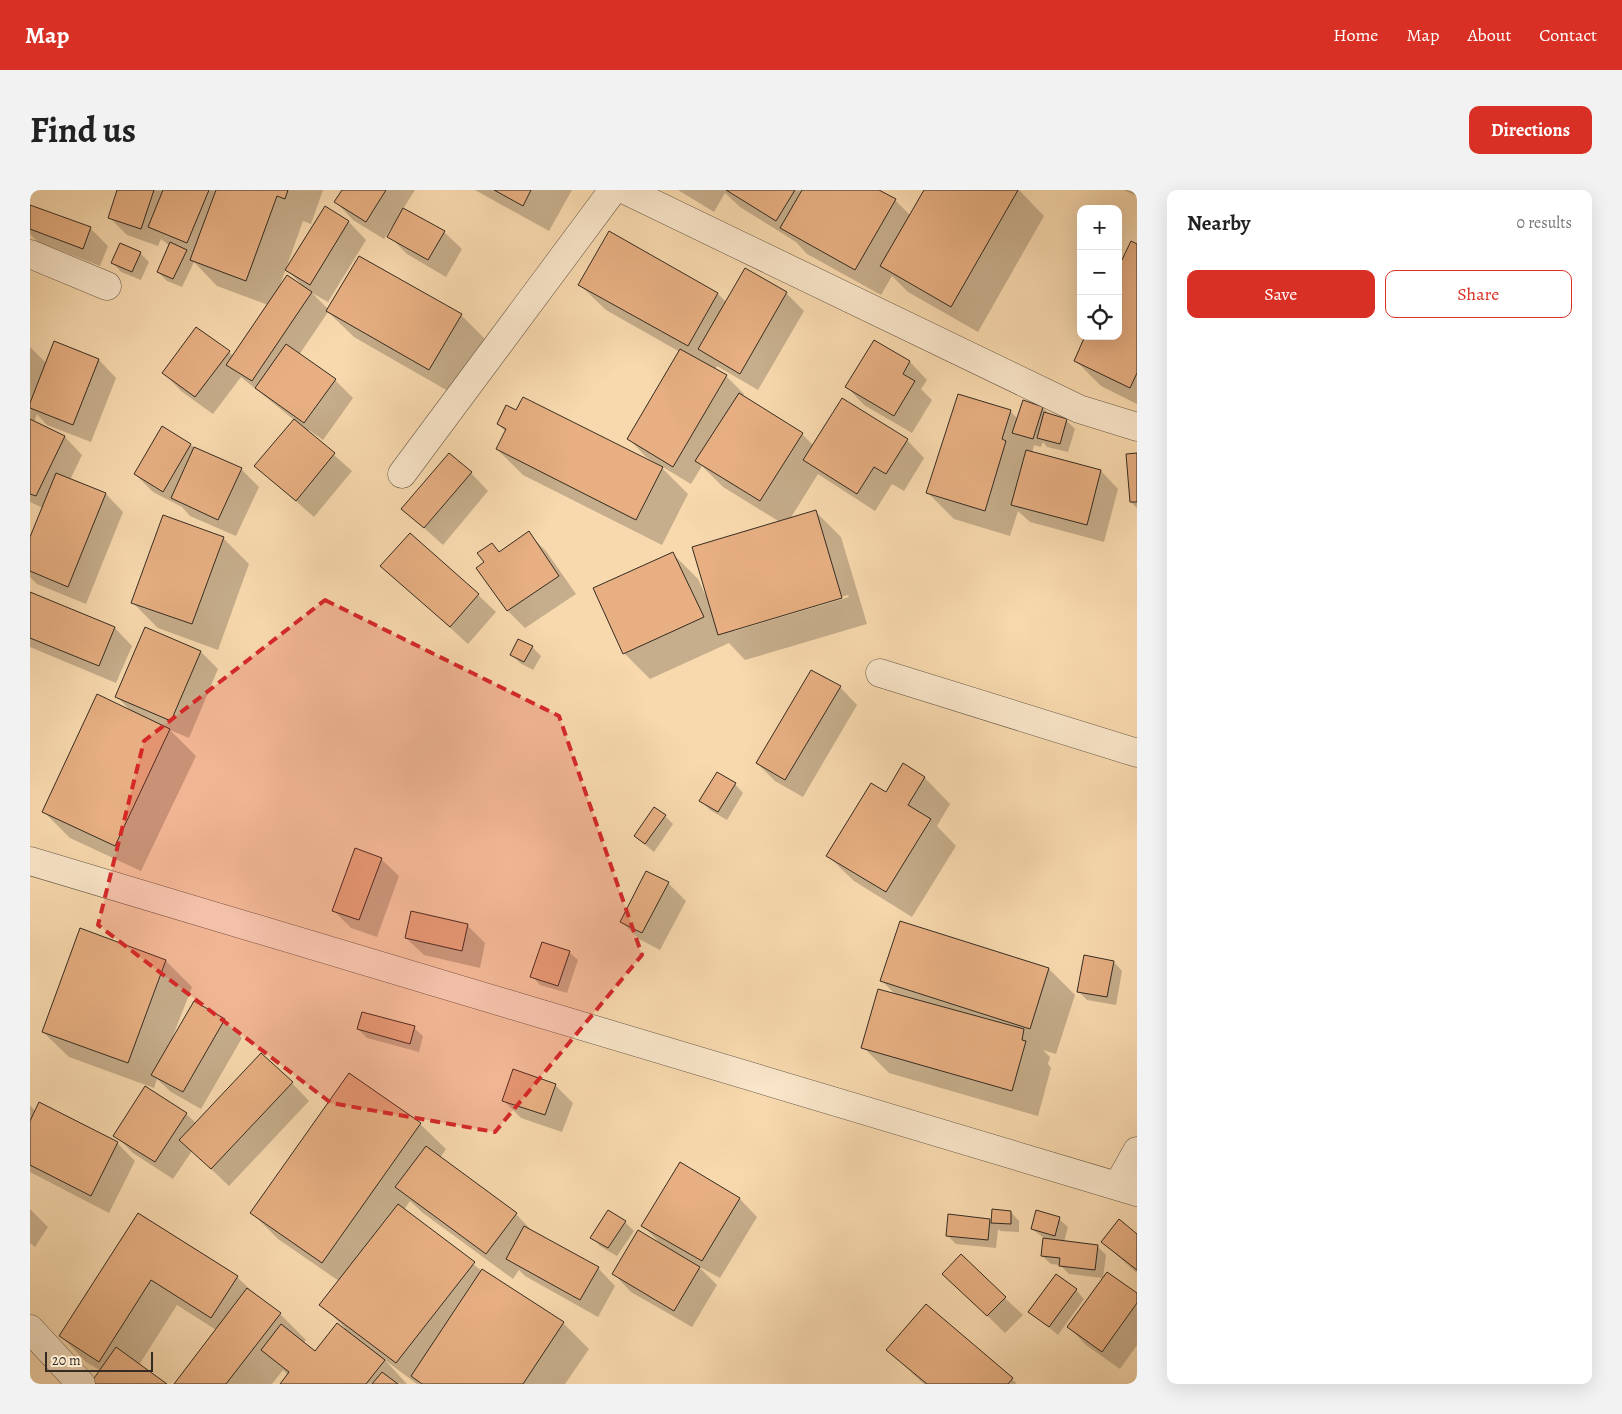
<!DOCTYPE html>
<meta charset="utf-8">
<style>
body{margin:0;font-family:Alegreya,serif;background:#f2f2f2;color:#222}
.controls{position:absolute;right:15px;top:15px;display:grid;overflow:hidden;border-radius:10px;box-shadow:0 5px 20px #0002}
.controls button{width:45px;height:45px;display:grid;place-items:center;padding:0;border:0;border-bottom:1px solid #e0e0e0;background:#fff;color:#222;font:25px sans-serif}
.scale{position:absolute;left:15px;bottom:12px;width:108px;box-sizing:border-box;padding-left:5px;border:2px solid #342c22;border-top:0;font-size:14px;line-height:18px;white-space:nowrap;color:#342c22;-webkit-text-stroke:4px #fae6ca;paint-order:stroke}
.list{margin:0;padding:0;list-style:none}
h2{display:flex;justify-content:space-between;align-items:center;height:65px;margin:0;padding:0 20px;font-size:21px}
h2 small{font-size:16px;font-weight:400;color:#767676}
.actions{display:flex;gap:10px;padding:15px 20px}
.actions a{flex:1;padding:11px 0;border:1px solid #d93025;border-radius:10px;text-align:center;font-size:18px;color:#d93025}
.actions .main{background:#d93025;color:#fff}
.icon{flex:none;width:28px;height:28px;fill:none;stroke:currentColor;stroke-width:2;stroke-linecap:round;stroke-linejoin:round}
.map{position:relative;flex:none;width:1107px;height:1194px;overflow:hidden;border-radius:10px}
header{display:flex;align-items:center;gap:30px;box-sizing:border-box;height:70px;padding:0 25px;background:#d93025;color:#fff}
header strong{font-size:24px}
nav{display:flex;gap:28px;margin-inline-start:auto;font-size:18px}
.intro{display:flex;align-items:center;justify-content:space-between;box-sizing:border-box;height:120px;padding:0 30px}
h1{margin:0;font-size:35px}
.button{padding:12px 22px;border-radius:10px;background:#d93025;color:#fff;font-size:18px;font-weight:700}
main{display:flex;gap:30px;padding:0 30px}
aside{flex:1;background:#fff;border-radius:10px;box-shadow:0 5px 20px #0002}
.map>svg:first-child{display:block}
</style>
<header>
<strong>Map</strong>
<nav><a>Home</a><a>Map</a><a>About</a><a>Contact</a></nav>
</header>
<div class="intro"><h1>Find us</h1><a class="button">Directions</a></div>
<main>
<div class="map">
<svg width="1107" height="1194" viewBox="0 0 1107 1194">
<rect width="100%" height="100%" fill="#f8d9ae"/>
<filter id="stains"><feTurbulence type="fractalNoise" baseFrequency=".004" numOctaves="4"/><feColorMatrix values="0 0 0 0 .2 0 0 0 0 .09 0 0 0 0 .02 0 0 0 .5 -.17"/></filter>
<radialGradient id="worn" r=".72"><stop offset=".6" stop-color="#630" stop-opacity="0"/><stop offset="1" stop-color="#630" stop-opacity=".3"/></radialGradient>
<g fill="#0003" fill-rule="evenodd">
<path d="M 89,0 L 293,0 L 281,34 L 273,31 L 250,95 L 273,96 L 257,80 L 296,18 L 319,32 L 336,50 L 298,112 L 282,103 L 299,120 L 431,125 L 457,151 L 425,205 L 324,147 L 298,122 L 269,165 L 305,190 L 323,208 L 293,250 L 279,240 L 277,241 L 322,281 L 284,327 L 226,276 L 264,230 L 211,187 L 183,224 L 151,201 L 134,183 L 199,162 L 203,166 L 238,115 L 187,96 L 164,72 L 152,97 L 137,91 L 128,82 L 140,56 L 131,49 L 128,56 L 97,45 L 79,27 Z"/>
<path d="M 313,0 L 385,0 L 373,19 L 414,42 L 432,59 L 416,87 L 377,64 L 359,46 L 365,35 L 364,34 L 354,49 L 323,30 L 306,12 Z"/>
<path d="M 445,0 L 542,0 L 519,41 Z"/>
<path d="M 648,0 L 846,0 L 865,10 L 881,26 L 895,0 L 989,0 L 1014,26 L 948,142 L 878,102 L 862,86 L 851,105 L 777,64 L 766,52 L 710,17 L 695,3 L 684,22 Z"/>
<path d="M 1094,0 L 1107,0 L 1107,6 Z"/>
<path d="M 0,16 L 60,38 L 78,56 L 70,76 L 8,52 L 0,44 Z"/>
<path d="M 580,43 L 688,104 L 696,112 L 756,103 L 774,121 L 728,200 L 687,176 L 685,180 L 696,186 L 714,204 L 712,206 L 772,244 L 783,255 L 877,250 L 894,268 L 874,301 L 862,294 L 845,321 L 788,284 L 760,329 L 785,321 L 811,347 L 837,434 L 715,470 L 699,453 L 620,489 L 594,463 L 642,363 L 668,389 L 676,406 L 750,332 L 693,297 L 672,276 L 661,294 L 616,267 L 599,249 L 650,162 L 576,120 L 550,95 ZM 818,405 L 819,407 L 704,441 L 704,439 Z"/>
<path d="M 1107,55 L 1107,214 L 1071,196 L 1045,170 L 1088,146 Z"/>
<path d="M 110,63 L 119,72 L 111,90 L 91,82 L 83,73 Z"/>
<path d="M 845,152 L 880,172 L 897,190 L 891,199 L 902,210 L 882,243 L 834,215 L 817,197 Z"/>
<path d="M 0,157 L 17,174 L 69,170 L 86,188 L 61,252 L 17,235 L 7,224 L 4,232 L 35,247 L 52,265 L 40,290 L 76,304 L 93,322 L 56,414 L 7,394 L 0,387 L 0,350 L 13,318 L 0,312 Z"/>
<path d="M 929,206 L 981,222 L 988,229 L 1013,218 L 1020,225 L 1036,230 L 1045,239 L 1038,262 L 1017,257 L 1013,252 L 1011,257 L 1004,255 L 1002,263 L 1071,281 L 1088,299 L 1074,352 L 1000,332 L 988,321 L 980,346 L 924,329 L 898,303 Z"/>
<path d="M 468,234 L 630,276 L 658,304 L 632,355 L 493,285 L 467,259 L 476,242 Z"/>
<path d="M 160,255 L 211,279 L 229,297 L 206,346 L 160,326 L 152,317 L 123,302 L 105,284 Z"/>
<path d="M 1107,264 L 1107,318 L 1101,312 Z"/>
<path d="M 441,283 L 458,301 L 413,355 L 373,319 Z"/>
<path d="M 498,343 L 516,361 L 546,404 L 495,438 L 478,421 L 448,378 L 455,373 L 462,354 L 471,363 Z"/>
<path d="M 193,348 L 219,374 L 188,460 L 128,438 L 102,412 Z"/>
<path d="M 352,376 L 448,405 L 466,422 L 438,454 Z"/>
<path d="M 0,403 L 85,438 L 102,456 L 86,493 L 0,457 Z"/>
<path d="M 502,457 L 511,466 L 503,480 L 490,473 L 481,464 Z"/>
<path d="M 171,462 L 188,479 L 159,548 L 140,540 L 166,566 L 111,681 L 40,648 L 14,622 L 101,521 L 87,507 Z"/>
<path d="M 810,497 L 827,515 L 773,607 L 745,591 L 727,573 Z"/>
<path d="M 874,575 L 895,588 L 920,614 L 907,636 L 926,656 L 882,727 L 824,691 L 798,666 L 856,603 Z"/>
<path d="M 705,594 L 713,603 L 697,630 L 680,620 L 671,611 Z"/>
<path d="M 635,626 L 643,634 L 624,662 L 605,646 Z"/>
<path d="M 351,669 L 369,686 L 347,747 L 321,738 L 304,721 Z"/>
<path d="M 617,682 L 638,693 L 656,711 L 630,760 L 609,749 L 591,731 Z"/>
<path d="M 437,735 L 455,753 L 450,778 L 394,765 L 376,748 Z"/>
<path d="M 539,762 L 548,770 L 537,803 L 510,795 L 502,786 Z"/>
<path d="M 136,771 L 162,797 L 143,846 L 194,830 L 212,848 L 171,919 L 141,902 L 127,889 L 124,898 L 39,867 L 13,842 Z"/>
<path d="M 1084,772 L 1092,781 L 1086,815 L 1057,810 L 1048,801 Z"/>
<path d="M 1019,779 L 1045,805 L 1026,864 L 1013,860 L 1020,867 L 1018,874 L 1021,878 L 1008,926 L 859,883 L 833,857 L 865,804 L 852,791 Z"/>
<path d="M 384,838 L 393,846 L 389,862 L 337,848 L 328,839 Z"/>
<path d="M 262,893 L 279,911 L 199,996 L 162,961 L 143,989 L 103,963 L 85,945 L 156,924 L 166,933 Z"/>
<path d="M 525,895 L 543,913 L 532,942 L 491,928 L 473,910 Z"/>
<path d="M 10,914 L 87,953 L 105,971 L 79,1023 L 0,982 L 0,915 L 6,922 Z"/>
<path d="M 390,934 L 416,959 L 410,968 L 486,1024 L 504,1043 L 568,1078 L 585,1096 L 568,1127 L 495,1086 L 489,1080 L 483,1089 L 393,1023 L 380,1011 L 374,1020 L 452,1081 L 533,1133 L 559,1159 L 535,1194 L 387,1194 L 355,1170 L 377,1194 L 251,1194 L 258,1185 L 253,1180 L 242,1194 L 146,1194 L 186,1140 L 147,1115 L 109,1175 L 135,1194 L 66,1194 L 71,1181 L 56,1172 L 31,1146 L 109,1024 L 207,1087 L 230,1109 L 250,1124 L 276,1150 L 273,1153 L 285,1163 L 315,1138 L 291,1114 L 309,1091 L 248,1049 L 222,1023 Z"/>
<path d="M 650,973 L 710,1009 L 727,1027 L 690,1088 L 668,1076 L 687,1095 L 662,1137 L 601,1102 L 584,1084 L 632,1055 L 613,1036 Z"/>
<path d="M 0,1019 L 18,1037 L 5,1057 L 0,1053 Z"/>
<path d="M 981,1022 L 989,1031 L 989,1042 L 971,1041 L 968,1039 L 966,1058 L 926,1054 L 917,1045 L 959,1030 L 962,1032 Z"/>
<path d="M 1029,1029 L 1038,1037 L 1034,1052 L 1067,1056 L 1076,1065 L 1073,1088 L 1039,1084 L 1030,1075 L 1021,1074 L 1012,1066 L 1014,1048 L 1002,1039 Z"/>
<path d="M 595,1032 L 604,1041 L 587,1066 L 570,1056 L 562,1047 Z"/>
<path d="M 1107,1045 L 1107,1083 L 1072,1052 Z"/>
<path d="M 1046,1100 L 1054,1109 L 1028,1145 L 1000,1122 Z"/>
<path d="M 932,1101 L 975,1108 L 993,1125 L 975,1143 Z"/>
<path d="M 1107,1104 L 1107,1155 L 1090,1179 L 1056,1155 L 1039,1137 Z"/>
<path d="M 896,1116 L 982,1189 L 987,1194 L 894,1194 L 884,1185 L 858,1160 Z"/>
</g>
<g fill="#e7af82" stroke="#342c22">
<path d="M 87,0 L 124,0 L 111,39 L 78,28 Z"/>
<path d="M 133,0 L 179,0 L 157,53 L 118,37 Z"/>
<path d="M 186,0 L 258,0 L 255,9 L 247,6 L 216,91 L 160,70 Z"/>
<path d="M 312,0 L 356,0 L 336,32 L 304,12 Z"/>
<path d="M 464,0 L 501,0 L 493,16 Z"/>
<path d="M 696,0 L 765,0 L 746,31 Z"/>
<path d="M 772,0 L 849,0 L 866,9 L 825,80 L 750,38 Z"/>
<path d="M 894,0 L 988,0 L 921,117 L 850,76 Z"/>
<path d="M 0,15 L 61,37 L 53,59 L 0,39 Z"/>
<path d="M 295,16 L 319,31 L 280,95 L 255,80 Z"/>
<path d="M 373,18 L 415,41 L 398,70 L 357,47 Z"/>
<path d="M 579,41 L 688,103 L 658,156 L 548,95 Z"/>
<path d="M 1101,51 L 1107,54 L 1107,183 L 1100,198 L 1044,171 L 1055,146 L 1088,146 L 1088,78 Z"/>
<path d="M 140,52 L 157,60 L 143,89 L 127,82 Z"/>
<path d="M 90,53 L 111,62 L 102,82 L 81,73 Z"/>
<path d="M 329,66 L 432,124 L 399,180 L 296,121 Z"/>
<path d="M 715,78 L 757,102 L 710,184 L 668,159 Z"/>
<path d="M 257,85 L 282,102 L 222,191 L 196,175 Z"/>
<path d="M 166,137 L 200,161 L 165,207 L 132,183 Z"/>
<path d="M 844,150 L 880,171 L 873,184 L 885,191 L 864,226 L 815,197 Z"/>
<path d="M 24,151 L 69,169 L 43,235 L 0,218 L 0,213 Z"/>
<path d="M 256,154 L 306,189 L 274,233 L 225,198 Z"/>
<path d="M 650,159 L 697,185 L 643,277 L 597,249 Z"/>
<path d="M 709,203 L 773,243 L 730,311 L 665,271 Z"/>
<path d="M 928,204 L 981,220 L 972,249 L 976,251 L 955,321 L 896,303 Z"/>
<path d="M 493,207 L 633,277 L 606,330 L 466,259 L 476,239 L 467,234 L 476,215 L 486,220 Z"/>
<path d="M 812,208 L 878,249 L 856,284 L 844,277 L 827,304 L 773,270 Z"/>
<path d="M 993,210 L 1013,217 L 1003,249 L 982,243 Z"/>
<path d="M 1014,222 L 1037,229 L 1030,254 L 1007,248 Z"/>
<path d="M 0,229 L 35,246 L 6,306 L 0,304 Z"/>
<path d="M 264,229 L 305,263 L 266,311 L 224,276 Z"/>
<path d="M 132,236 L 161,254 L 133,302 L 104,284 Z"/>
<path d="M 164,257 L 212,278 L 188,330 L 141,308 Z"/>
<path d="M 996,260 L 1071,280 L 1057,335 L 981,315 Z"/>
<path d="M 419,263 L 442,282 L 394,338 L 371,319 Z"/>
<path d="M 1107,263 L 1107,312 L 1100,312 L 1096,264 Z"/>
<path d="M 26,283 L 76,303 L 38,397 L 0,381 L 0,347 Z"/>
<path d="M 786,320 L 812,408 L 688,445 L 662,357 Z"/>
<path d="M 133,325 L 194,347 L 162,434 L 101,413 Z"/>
<path d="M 499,341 L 529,386 L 477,421 L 446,378 L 454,372 L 447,363 L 462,353 L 469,362 Z"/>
<path d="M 380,343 L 449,404 L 420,437 L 350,376 Z"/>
<path d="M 643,362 L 674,427 L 593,464 L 563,398 Z"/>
<path d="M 0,402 L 85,437 L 69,476 L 0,448 Z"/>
<path d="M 115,437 L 171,461 L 141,531 L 85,507 Z"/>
<path d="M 488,449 L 503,456 L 494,472 L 480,465 Z"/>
<path d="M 781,480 L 811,496 L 755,590 L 726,573 Z"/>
<path d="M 67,504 L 140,539 L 85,656 L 12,622 Z"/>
<path d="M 873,573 L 895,587 L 878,615 L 901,629 L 856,702 L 796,666 L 841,593 L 856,602 Z"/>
<path d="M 687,582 L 706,593 L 688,622 L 669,611 Z"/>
<path d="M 624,617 L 636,625 L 615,654 L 604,646 Z"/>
<path d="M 325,658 L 352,668 L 329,730 L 302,721 Z"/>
<path d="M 616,681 L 639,692 L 612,743 L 590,732 Z"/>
<path d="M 381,721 L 438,734 L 432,761 L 375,748 Z"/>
<path d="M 870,731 L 1019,778 L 1000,839 L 850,791 Z"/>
<path d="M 50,738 L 136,770 L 98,873 L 12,842 Z"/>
<path d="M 512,752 L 540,761 L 528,796 L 500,787 Z"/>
<path d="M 1054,765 L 1084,771 L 1077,807 L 1047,802 Z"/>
<path d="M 848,799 L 994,839 L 992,850 L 996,851 L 982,901 L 831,858 Z"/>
<path d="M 164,811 L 195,829 L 153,902 L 121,885 Z"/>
<path d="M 332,822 L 385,836 L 380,854 L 327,839 Z"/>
<path d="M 231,863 L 263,892 L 181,979 L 149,950 Z"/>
<path d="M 483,879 L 526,894 L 515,925 L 472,911 Z"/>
<path d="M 319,883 L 391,933 L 292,1073 L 220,1023 Z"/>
<path d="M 115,896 L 157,923 L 125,972 L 83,946 Z"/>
<path d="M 9,912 L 88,952 L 61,1006 L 0,975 L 0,931 Z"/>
<path d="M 396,956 L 487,1023 L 456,1064 L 365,997 Z"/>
<path d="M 650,972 L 710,1008 L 672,1071 L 611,1036 Z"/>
<path d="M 368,1014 L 445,1072 L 366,1173 L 289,1115 Z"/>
<path d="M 962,1019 L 981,1021 L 981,1034 L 961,1033 Z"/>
<path d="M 578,1020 L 596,1031 L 578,1058 L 560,1048 Z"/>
<path d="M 1006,1020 L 1030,1027 L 1025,1046 L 1001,1039 Z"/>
<path d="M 108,1023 L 208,1086 L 181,1128 L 121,1090 L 69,1172 L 29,1146 Z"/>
<path d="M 918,1024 L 960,1029 L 958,1050 L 916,1046 Z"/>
<path d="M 1089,1029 L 1107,1044 L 1107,1080 L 1071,1052 Z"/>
<path d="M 494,1036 L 569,1077 L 550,1110 L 476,1069 Z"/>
<path d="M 608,1040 L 670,1077 L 644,1121 L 582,1084 Z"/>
<path d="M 1013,1048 L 1068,1055 L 1065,1080 L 1029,1076 L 1030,1068 L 1011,1066 Z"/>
<path d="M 931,1064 L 976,1107 L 957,1126 L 912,1084 Z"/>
<path d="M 452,1079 L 534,1132 L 493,1194 L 392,1194 L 381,1186 Z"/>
<path d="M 1077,1082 L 1107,1103 L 1107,1113 L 1072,1162 L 1037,1137 Z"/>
<path d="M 1026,1084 L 1047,1099 L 1019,1137 L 998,1122 Z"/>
<path d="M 217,1098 L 251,1123 L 196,1194 L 144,1194 Z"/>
<path d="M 896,1114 L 983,1188 L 978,1194 L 897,1194 L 856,1160 Z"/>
<path d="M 307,1133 L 355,1170 L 336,1194 L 250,1194 L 259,1182 L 231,1160 L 251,1134 L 285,1161 Z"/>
<path d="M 86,1157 L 137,1194 L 65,1194 L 62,1191 Z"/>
<path d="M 352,1182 L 368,1194 L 342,1194 Z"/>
</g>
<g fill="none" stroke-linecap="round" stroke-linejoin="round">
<g stroke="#655745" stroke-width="29">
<g id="minor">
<path d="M 595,0 L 1049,219 L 1107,237"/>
<path d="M 0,64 L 77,96"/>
<path d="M 372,284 L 583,0"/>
<path d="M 850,483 L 1107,563"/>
<path d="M 0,671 L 1107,1002"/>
<path d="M 1088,995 L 1107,961"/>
<path d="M 0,1139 L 51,1194"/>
</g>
</g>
<use href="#minor" stroke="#fae6ca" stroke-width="28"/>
</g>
<path fill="#d62828" fill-opacity="0.2" stroke="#d62828" stroke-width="4" stroke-dasharray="10 6" stroke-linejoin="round" d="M 295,410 L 529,526 L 612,765 L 465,942 L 301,913 L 68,735 L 114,551 Z"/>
<rect width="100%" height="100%" filter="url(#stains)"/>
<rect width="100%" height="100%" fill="url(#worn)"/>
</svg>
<div class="controls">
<button>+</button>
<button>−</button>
<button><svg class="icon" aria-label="locate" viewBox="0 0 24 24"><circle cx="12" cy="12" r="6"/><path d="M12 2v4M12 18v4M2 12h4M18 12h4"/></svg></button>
</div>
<div class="scale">20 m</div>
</div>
<aside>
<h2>Nearby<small>0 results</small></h2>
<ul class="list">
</ul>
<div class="actions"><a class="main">Save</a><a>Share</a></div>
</aside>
</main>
